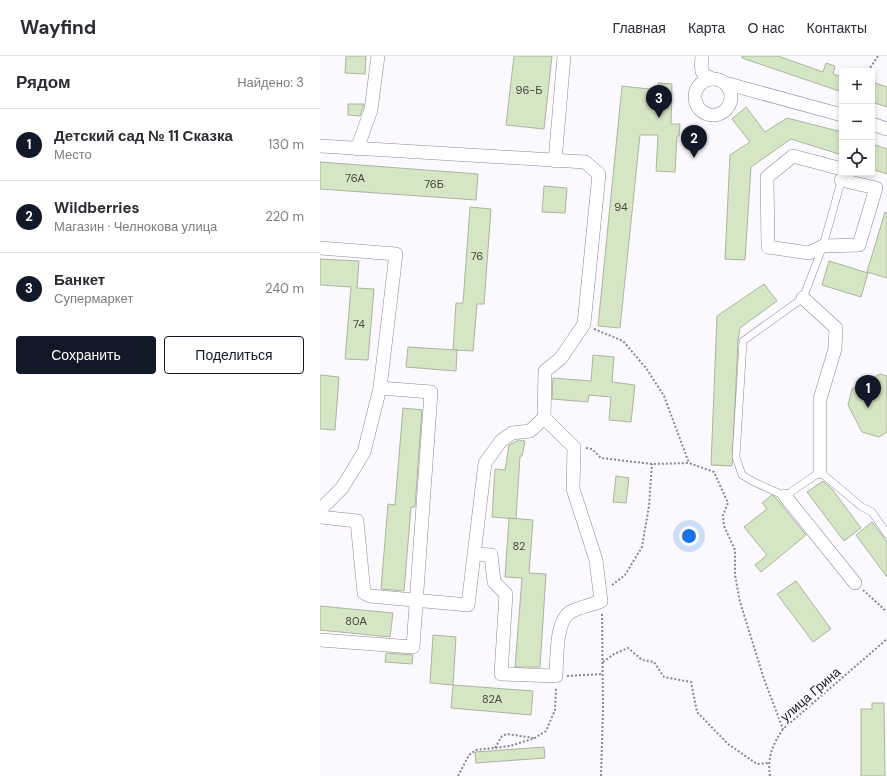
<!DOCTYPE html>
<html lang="ru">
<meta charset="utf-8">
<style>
body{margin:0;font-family:"DM Sans",sans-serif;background:#f7f7f7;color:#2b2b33}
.controls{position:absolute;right:12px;top:12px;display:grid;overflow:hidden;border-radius:4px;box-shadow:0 2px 6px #0003}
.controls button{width:36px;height:36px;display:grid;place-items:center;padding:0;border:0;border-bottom:1px solid #e1e1e2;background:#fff;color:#2b2b33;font:20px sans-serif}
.you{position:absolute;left:369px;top:480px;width:14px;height:14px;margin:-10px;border:3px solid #fff;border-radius:50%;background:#1a73e8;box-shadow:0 0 0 6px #1a73e833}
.badge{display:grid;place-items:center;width:26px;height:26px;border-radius:50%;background:#111827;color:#fff;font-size:13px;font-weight:700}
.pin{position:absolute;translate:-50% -33px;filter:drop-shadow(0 1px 2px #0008)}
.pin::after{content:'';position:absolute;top:21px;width:14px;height:12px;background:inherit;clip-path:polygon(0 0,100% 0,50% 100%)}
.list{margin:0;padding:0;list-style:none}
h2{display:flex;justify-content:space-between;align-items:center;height:52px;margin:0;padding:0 16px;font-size:17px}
h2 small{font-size:13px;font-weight:400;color:#7c7c81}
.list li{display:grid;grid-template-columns:26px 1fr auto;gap:12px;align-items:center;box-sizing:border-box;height:72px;padding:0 16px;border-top:1px solid #e1e1e2}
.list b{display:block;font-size:15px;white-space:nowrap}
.list p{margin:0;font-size:13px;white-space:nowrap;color:#7c7c81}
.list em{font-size:13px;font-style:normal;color:#7c7c81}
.actions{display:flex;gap:8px;padding:12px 16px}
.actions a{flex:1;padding:9px 0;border:1px solid #111827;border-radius:4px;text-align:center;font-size:14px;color:#111827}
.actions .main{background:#111827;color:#fff}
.icon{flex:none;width:22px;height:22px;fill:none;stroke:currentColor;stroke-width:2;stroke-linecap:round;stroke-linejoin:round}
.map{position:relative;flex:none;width:567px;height:720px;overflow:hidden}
header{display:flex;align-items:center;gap:24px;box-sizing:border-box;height:56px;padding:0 20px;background:#fff;border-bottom:1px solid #e1e1e2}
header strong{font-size:19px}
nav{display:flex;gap:22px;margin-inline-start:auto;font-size:14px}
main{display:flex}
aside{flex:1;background:#fff}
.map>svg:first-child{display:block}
</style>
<header>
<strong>Wayfind</strong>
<nav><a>Главная</a><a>Карта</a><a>О нас</a><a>Контакты</a></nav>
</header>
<main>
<aside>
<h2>Рядом<small>Найдено: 3</small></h2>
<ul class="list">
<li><span class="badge">1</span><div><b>Детский сад № 11 Сказка</b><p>Место</p></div><em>130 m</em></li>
<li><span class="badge">2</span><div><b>Wildberries</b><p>Магазин · Челнокова улица</p></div><em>220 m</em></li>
<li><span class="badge">3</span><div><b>Банкет</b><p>Супермаркет</p></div><em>240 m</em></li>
</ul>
<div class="actions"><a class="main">Сохранить</a><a>Поделиться</a></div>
</aside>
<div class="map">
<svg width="567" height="720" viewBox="0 0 567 720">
<rect width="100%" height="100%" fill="#fbf9fe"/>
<g fill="#d5e6c4" stroke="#aab59f">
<path d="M 26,0 L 46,0 L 45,18 L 25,17 Z"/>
<path d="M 194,0 L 232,0 L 224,73 L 186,69 Z"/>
<path d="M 422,0 L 458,0 L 503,16 L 506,7 L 515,10 L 513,18 L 522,21 L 522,36 L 422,2 Z"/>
<path d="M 552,26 L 567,31 L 567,51 L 552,46 Z"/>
<path d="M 338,27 L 352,28 L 351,68 L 360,68 L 359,80 L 357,80 L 355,116 L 336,115 L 338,79 L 320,79 L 300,272 L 278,270 L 302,30 L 338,34 Z"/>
<path d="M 28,48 L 44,48 L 40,60 L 28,59 Z"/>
<path d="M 426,51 L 445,76 L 467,62 L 522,76 L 522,99 L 471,83 L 431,111 L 425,204 L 405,203 L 410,99 L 430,86 L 412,63 Z"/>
<path d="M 552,88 L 567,93 L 567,118 L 552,113 Z"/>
<path d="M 0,106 L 158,118 L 156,144 L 0,133 Z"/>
<path d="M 224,130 L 247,132 L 245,157 L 222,156 Z"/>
<path d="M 150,151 L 171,153 L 164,248 L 157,248 L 153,295 L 133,294 L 136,247 L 143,247 Z"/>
<path d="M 565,156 L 567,157 L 567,222 L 547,216 Z"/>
<path d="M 0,203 L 39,205 L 37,232 L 54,233 L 48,304 L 25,303 L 31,231 L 0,229 Z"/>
<path d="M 509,205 L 548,217 L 541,241 L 502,229 Z"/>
<path d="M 444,228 L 457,245 L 420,272 L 418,285 L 412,410 L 391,409 L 397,260 Z"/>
<path d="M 88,291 L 137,294 L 136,315 L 86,311 Z"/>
<path d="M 273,299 L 294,301 L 292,326 L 315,329 L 311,366 L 289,364 L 291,341 L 269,339 L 268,346 L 232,343 L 233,322 L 271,325 Z"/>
<path d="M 560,318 L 567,320 L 567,376 L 559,381 L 542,376 L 528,349 L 532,333 Z"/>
<path d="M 0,319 L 19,321 L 15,374 L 0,373 Z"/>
<path d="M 83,352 L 102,354 L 95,451 L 91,451 L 84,535 L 61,533 L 68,448 L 75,449 Z"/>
<path d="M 199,384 L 205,385 L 202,400 L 200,400 L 196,463 L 172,461 L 175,413 L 185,414 L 189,389 Z"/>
<path d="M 296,420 L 309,422 L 306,447 L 293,446 Z"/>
<path d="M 503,425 L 512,433 L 541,472 L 524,485 L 487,436 Z"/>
<path d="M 452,439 L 455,441 L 486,479 L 441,516 L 435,509 L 447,499 L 424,471 L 447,453 L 442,447 Z"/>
<path d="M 189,462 L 213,464 L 209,517 L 226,518 L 220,611 L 195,611 L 202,522 L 185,521 Z"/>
<path d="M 552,466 L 567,486 L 567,521 L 536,479 Z"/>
<path d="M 476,525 L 511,573 L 493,586 L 457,538 Z"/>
<path d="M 0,550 L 73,557 L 70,581 L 0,574 Z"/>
<path d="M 113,579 L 136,581 L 133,629 L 110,627 Z"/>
<path d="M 66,597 L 93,599 L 92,608 L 65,606 Z"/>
<path d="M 133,629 L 213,635 L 211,659 L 131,652 Z"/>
<path d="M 552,647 L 564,647 L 565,720 L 541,720 L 541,653 L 552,653 Z"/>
<path d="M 224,691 L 225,702 L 156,707 L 155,696 Z"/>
</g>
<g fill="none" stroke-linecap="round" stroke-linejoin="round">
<g stroke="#8f869b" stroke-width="8">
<path id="lane" d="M 522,122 L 503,190 L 483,242 L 423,285 L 416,401 L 422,419 L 434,426 L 465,440 L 500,416 L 542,451 L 552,456 L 567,478"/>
</g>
<g stroke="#8f869b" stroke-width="14">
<g id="street">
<path d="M 382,0 C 381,14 379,18 393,23"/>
<circle cx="393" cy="41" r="18"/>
<path d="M 405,27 L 522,59"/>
<path d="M 552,68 L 567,73"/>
<path d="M 0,90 L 265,106 L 279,118 L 264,268 L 241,302 L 225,315 L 224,362 L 254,391 L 253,433 L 276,504 L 281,545 C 272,549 261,551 252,555 C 235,563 237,604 236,620 L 181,618 L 186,538 L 174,526 L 171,499 L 155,498"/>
<path d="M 37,93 L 51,54 L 58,0"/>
<path d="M 235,105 L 244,0"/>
<path d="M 521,124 L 556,132 L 539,189 L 503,190 L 489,197 L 448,191 L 447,121 L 473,100 L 522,113"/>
<path d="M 0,192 L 76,198 L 60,332 L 44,396 L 22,432 L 0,454"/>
<path d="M 483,242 L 516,272 L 515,293 L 500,343 L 500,416"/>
<path d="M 465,440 L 535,527"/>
<path d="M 0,461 L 37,465 L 44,537 L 50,540 L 148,549 L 165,407 L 181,385 L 192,377 L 210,375 L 224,362"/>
<path d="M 0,584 L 93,591 L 111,336 L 60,332"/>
</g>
</g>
<g stroke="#89868c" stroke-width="2" stroke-dasharray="2 2" stroke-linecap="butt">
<path d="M 548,15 L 558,0"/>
<path d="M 274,273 L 303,285 L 326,312 L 344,340 L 369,407"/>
<path d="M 266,392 L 272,393 L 281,402 L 332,408 L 369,407 L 394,416 L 408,447 L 403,459 L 404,470 L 415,494 L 415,519 L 420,546 L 444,623 L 463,673"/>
<path d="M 292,529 L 305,519 L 322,491 L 329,450 L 332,408"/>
<path d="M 543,534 L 567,556"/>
<path d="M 283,606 L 294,598 L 308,592 L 322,604 L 334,606 L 344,621 L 371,626 L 377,656 L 408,688 L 437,708 L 448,707"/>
<path d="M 247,620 L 282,618"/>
<path d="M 175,692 L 182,680 L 187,678 L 214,682"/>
<path d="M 138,720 L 149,699 L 156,694 L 190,690 L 215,682 L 226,675 L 235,654 L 236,631"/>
<path d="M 281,720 L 283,653 L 282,558"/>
<path d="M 450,720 C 447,701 453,688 463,673 L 567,583"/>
</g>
<use href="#lane" stroke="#fff" stroke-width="7"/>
<use href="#street" stroke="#fff" stroke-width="13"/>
</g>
<g text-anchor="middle" stroke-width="3.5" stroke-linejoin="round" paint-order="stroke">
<g font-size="11" fill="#464744">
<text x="209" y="38">96-Б</text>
<text x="35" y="126">76А</text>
<text x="114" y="132">76Б</text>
<text x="301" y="155">94</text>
<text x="157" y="204">76</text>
<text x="39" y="272">74</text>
<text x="199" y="494">82</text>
<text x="36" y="569">80А</text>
<text x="172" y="647">82А</text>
</g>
<g font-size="13" fill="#16121a" stroke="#fff">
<text transform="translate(490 638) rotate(-41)" y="5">улица Грина</text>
</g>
</g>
</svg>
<div class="controls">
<button>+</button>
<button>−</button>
<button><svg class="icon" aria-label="locate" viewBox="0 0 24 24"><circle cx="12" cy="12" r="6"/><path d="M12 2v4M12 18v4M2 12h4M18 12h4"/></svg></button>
</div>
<div class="you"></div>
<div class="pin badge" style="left:548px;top:352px">1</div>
<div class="pin badge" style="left:374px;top:102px">2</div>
<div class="pin badge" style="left:339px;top:62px">3</div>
</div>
</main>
